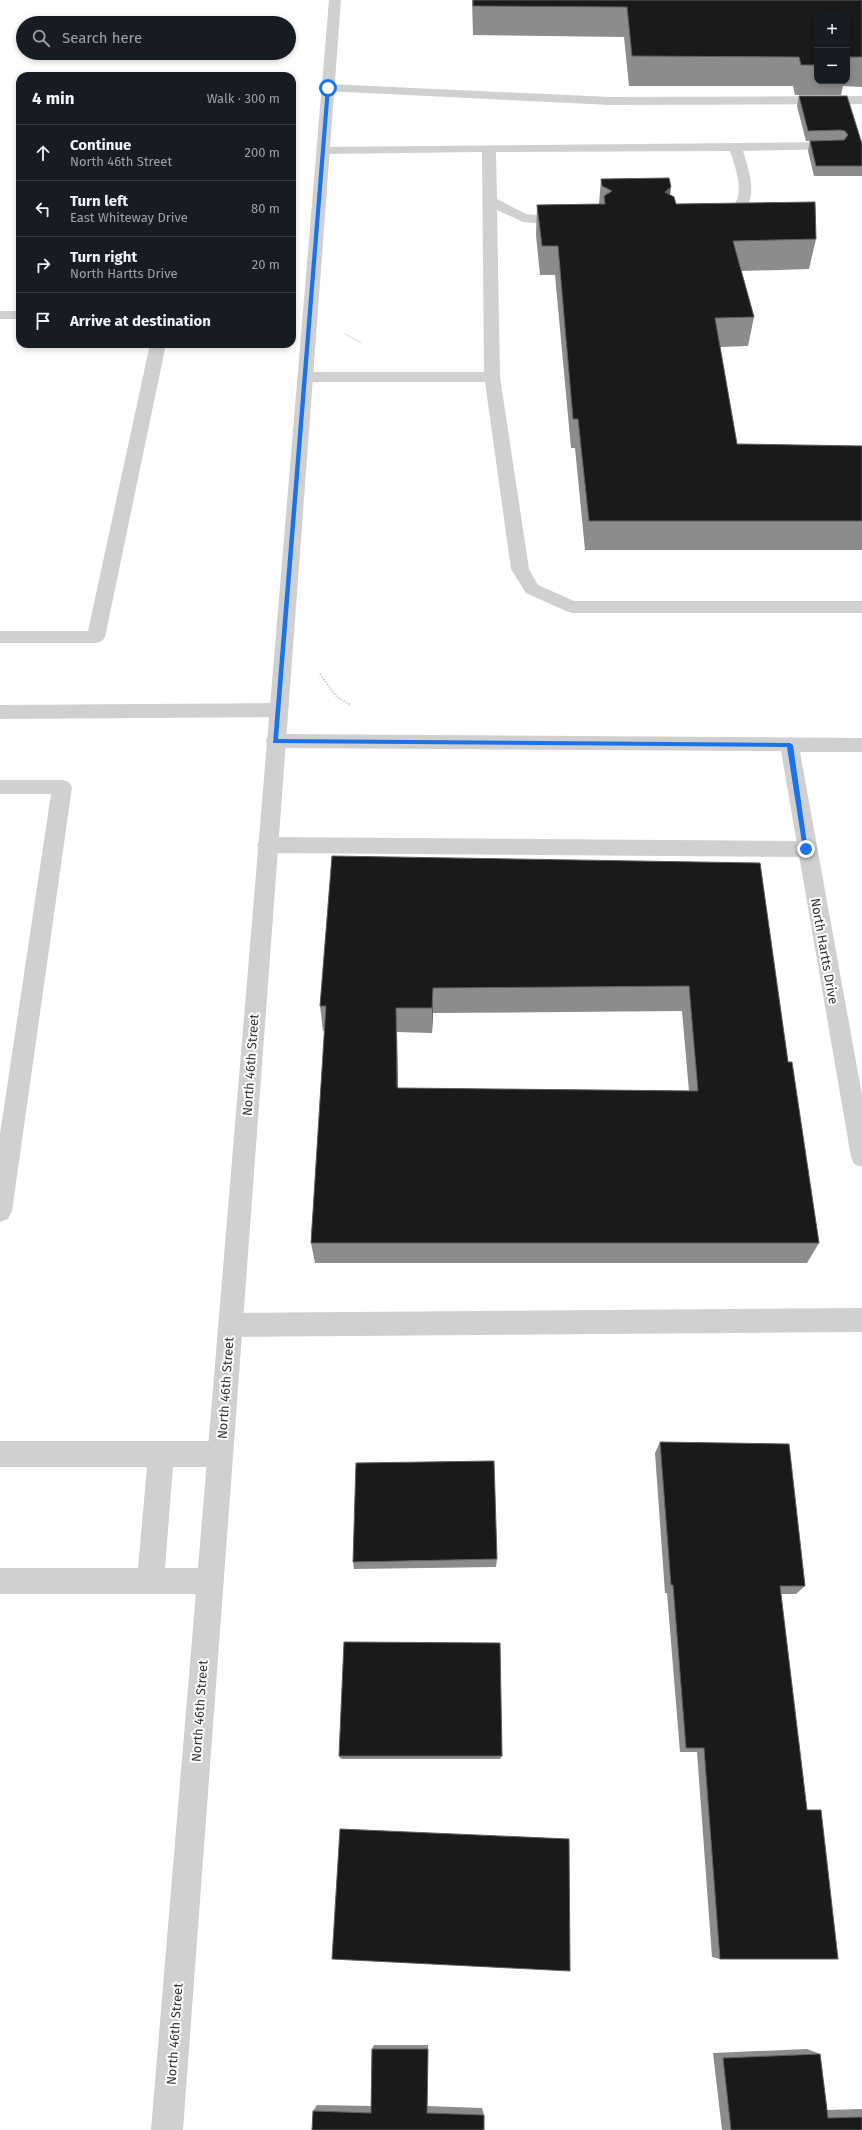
<!DOCTYPE html>
<meta charset="utf-8">
<style>
body{margin:0;font-family:"Fira Sans",sans-serif;background:#242831;color:#f1f3f6}
.controls{position:absolute;right:12px;top:12px;display:grid;overflow:hidden;border-radius:8px;box-shadow:0 2px 6px #0003}
.controls button{width:36px;height:36px;display:grid;place-items:center;padding:0;border:0;border-bottom:1px solid #363941;background:#171b24;color:#f1f3f6;font:20px sans-serif}
.stop{position:absolute;width:12px;height:12px;margin:-9px;border:3px solid #1a73e8;border-radius:50%;background:#fff}
.stop.end{background:#1a73e8;border-color:#fff;box-shadow:0 1px 4px #0008}
.list{margin:0;padding:0;list-style:none}
h2{display:flex;justify-content:space-between;align-items:center;height:52px;margin:0;padding:0 16px;font-size:17px}
h2 small{font-size:13px;font-weight:400;color:#9ea1a6}
.list li{display:grid;grid-template-columns:26px 1fr auto;gap:12px;align-items:center;box-sizing:border-box;height:56px;padding:0 16px;border-top:1px solid #363941}
.list b{display:block;font-size:15px;white-space:nowrap}
.list p{margin:0;font-size:13px;white-space:nowrap;color:#9ea1a6}
.list em{font-size:13px;font-style:normal;color:#9ea1a6}
.icon{flex:none;width:22px;height:22px;fill:none;stroke:currentColor;stroke-width:2;stroke-linecap:round;stroke-linejoin:round}
.map{position:relative;flex:none;width:862px;height:2130px;overflow:hidden}
.search{position:absolute;background:#171b24;box-shadow:0 2px 6px #0003;left:16px;top:16px;width:280px;height:44px;display:flex;align-items:center;gap:10px;box-sizing:border-box;padding:0 14px;border-radius:22px;color:#9ea1a6;font-size:15px}
.panel{position:absolute;background:#171b24;box-shadow:0 2px 6px #0003;left:16px;top:72px;width:280px;height:276px;border-radius:12px}
.map>svg:first-child{display:block}
</style>
<div class="map">
<svg width="862" height="2130" viewBox="0 0 862 2130">
<rect width="100%" height="100%" fill="#fff"/>
<g fill="none" stroke-linecap="round" stroke-linejoin="round">
<path stroke="#cdcdcd" stroke-width="1.5" stroke-dasharray="1 1" stroke-linecap="butt" d="M 345,334 L 362,343"/>
<path stroke="#cdcdcd" stroke-width="2" stroke-dasharray="1.5 1.5" stroke-linecap="butt" d="M 320,674 L 336,696 L 351,705"/>
<g fill="#d0d0d0" fill-rule="evenodd">
<path d="M 328,84 L 610,97 L 862,96 L 862,104 L 610,105 L 324,91 L 322,88 Z"/>
<path d="M 837,142 L 842,143 L 844,146 L 842,149 L 743,151 C 754,185 761,212 718,223 L 711,219 C 715,213 724,214 730,209 C 747,196 735,167 730,151 L 496,152 L 497,199 L 526,214 L 567,218 L 574,222 L 567,226 L 523,222 L 497,210 L 500,377 L 529,569 L 538,585 L 574,601 L 862,601 L 862,613 L 572,613 L 566,611 L 526,593 L 511,569 L 485,382 L 305,382 L 300,380 L 297,377 L 300,374 L 305,372 L 484,372 L 482,152 L 323,154 L 316,150 L 318,147 Z"/>
<rect x="0" y="311" width="20" height="8"/>
<path d="M 150,344 L 166,344 L 105,637 L 102,641 L 96,643 L 0,643 L 0,631 L 88,631 Z"/>
<path d="M 278,703 L 285,705 L 287,710 L 285,715 L 278,717 L 0,719 L 0,705 Z"/>
<path d="M 0,780 L 62,780 L 69,782 L 72,787 L 12,1211 L 8,1219 L 0,1222 L 0,1134 L 51,794 L 0,794 Z"/>
<path d="M 267,837 L 806,841 L 813,844 L 816,849 L 813,854 L 806,857 L 267,853 L 260,850 L 257,845 L 260,840 Z"/>
<path d="M 862,1308 L 862,1332 L 230,1337 L 221,1333 L 218,1325 L 221,1317 L 230,1313 Z"/>
<path d="M 0,1441 L 219,1441 L 228,1445 L 232,1454 L 228,1463 L 219,1467 L 173,1467 L 165,1568 L 210,1568 L 220,1571 L 223,1581 L 220,1591 L 210,1594 L 0,1594 L 0,1568 L 138,1568 L 147,1467 L 0,1467 Z"/>
</g>
<path fill="#d0d0d0" fill-rule="evenodd" d="M 275,734 L 862,738 L 862,752 L 800,752 L 862,1095 L 862,1167 L 854,1164 L 851,1157 L 781,751 L 275,748 L 268,746 L 266,741 L 268,736 Z"/>
<path fill="#d0d0d0" fill-rule="evenodd" d="M 329,0 L 341,0 L 183,2130 L 151,2130 Z"/>
</g>
<g fill="#8c8c8c" fill-rule="evenodd">
<path d="M 472,0 L 862,0 L 862,87 L 843,86 L 841,95 L 795,95 L 793,86 L 629,86 L 624,37 L 473,35 ZM 817,15 L 847,15 L 847,81 L 817,81 Z"/>
<path d="M 799,96 L 862,144 L 862,176 L 814,176 L 808,151 L 810,141 L 836,141 L 806,141 L 797,106 Z"/>
<path d="M 601,179 L 670,195 L 676,204 L 816,239 L 809,269 L 741,271 L 754,317 L 748,346 L 720,347 L 737,444 L 862,446 L 862,550 L 585,550 L 575,448 L 571,448 L 555,275 L 540,275 L 536,235 L 537,205 L 599,204 Z"/>
<path d="M 760,863 L 788,1062 L 819,1243 L 807,1263 L 315,1263 L 311,1243 L 325,1031 L 323,1031 L 320,1006 ZM 682,1011 L 689,1091 L 398,1088 L 397,1032 L 432,1033 L 433,1013 Z"/>
<path d="M 660,1442 L 805,1586 L 796,1594 L 781,1594 L 720,1959 L 712,1957 L 697,1752 L 680,1752 L 667,1593 L 665,1593 L 655,1453 Z"/>
<path d="M 497,1559 L 496,1567 L 354,1569 L 353,1562 Z"/>
<path d="M 339,1756 L 502,1756 L 500,1759 L 341,1759 Z"/>
<path d="M 374,2045 L 428,2045 L 427,2106 L 482,2108 L 484,2115 L 484,2130 L 313,2111 L 317,2105 L 371,2106 L 372,2049 Z"/>
<path d="M 807,2049 L 820,2054 L 827,2110 L 862,2109 L 862,2130 L 722,2130 L 713,2053 Z"/>
</g>
<g fill="#5f5f5f">
<path d="M 671,187 L 667,216 L 665,192 Z"/>
<path d="M 433,988 L 433,1013 L 432,1033 L 432,1008 Z"/>
<path d="M 396,1008 L 397,1032 L 398,1111 L 397,1088 Z"/>
</g>
<g fill="#1a1a1a" stroke="#5f5f5f" fill-rule="evenodd">
<path d="M 473,0 L 862,0 L 862,57 L 847,57 L 847,15 L 817,15 L 817,65 L 801,65 L 799,57 L 632,56 L 627,7 L 473,6 Z"/>
<path d="M 799,96 L 847,96 L 862,144 L 862,166 L 816,166 L 810,141 L 844,140 L 848,135 L 845,131 L 840,130 L 808,131 Z"/>
<path d="M 669,178 L 671,187 L 665,192 L 674,197 L 676,204 L 815,202 L 816,239 L 733,241 L 754,317 L 715,318 L 737,444 L 862,446 L 862,521 L 589,521 L 578,419 L 573,419 L 558,246 L 542,246 L 537,205 L 605,204 L 604,196 L 612,191 L 602,186 L 601,179 Z"/>
<path d="M 332,856 L 760,863 L 788,1062 L 792,1062 L 819,1243 L 311,1243 L 326,1006 L 320,1006 ZM 689,986 L 698,1091 L 397,1088 L 396,1008 L 432,1008 L 433,988 Z"/>
<path d="M 660,1442 L 789,1444 L 805,1586 L 780,1586 L 807,1810 L 821,1810 L 838,1959 L 720,1959 L 704,1748 L 686,1748 L 673,1585 L 671,1585 Z"/>
<path d="M 494,1461 L 497,1559 L 353,1562 L 356,1463 Z"/>
<path d="M 344,1642 L 500,1643 L 502,1756 L 339,1756 Z"/>
<path d="M 340,1829 L 569,1839 L 570,1971 L 332,1959 Z"/>
<path d="M 372,2049 L 428,2049 L 427,2113 L 484,2115 L 484,2130 L 312,2130 L 313,2111 L 371,2113 Z"/>
<path d="M 820,2054 L 828,2118 L 862,2117 L 862,2130 L 731,2130 L 723,2058 Z"/>
</g>
<path fill="#1a73e8" d="M 326,87 L 330,88 L 278,739 L 790,743 L 793,745 L 808,851 L 803,849 L 787,747 L 273,743 Z"/>
<g text-anchor="middle" stroke-width="4" stroke-linejoin="round" paint-order="stroke">
<g font-size="13" fill="#333" stroke="#fff">
<text transform="translate(825 951) rotate(80)" y="5">North Hartts Drive</text>
<text transform="translate(250 1065) rotate(-86)" y="5">North 46th Street</text>
<text transform="translate(225 1388) rotate(-86)" y="5">North 46th Street</text>
<text transform="translate(199 1711) rotate(-86)" y="5">North 46th Street</text>
<text transform="translate(174 2034) rotate(-86)" y="5">North 46th Street</text>
</g>
</g>
</svg>
<div class="controls">
<button>+</button>
<button>−</button>
</div>
<div class="stop" style="left:328px;top:88px"></div>
<div class="stop end" style="left:806px;top:849px"></div>
<div class="search"><svg class="icon" aria-label="search" viewBox="0 0 24 24"><circle cx="10" cy="10" r="6"/><path d="M15 15l6 6"/></svg>Search here</div>
<section class="panel">
<h2>4 min<small>Walk · 300 m</small></h2>
<ul class="list">
<li><svg class="icon" aria-label="ahead" viewBox="0 0 24 24"><path d="M12 20V5M6 11l6-6 6 6"/></svg><div><b>Continue</b><p>North 46th Street</p></div><em>200 m</em></li>
<li><svg class="icon" aria-label="left" viewBox="0 0 24 24"><path d="M17 20v-9H6M10 6l-5 5 5 5"/></svg><div><b>Turn left</b><p>East Whiteway Drive</p></div><em>80 m</em></li>
<li><svg class="icon" aria-label="right" viewBox="0 0 24 24"><path d="M7 20v-9h11M14 6l5 5-5 5"/></svg><div><b>Turn right</b><p>North Hartts Drive</p></div><em>20 m</em></li>
<li><svg class="icon" aria-label="arrive" viewBox="0 0 24 24"><path d="M6 21V4h12l-3 4 3 4H6"/></svg><div><b>Arrive at destination</b></div></li>
</ul>
</section>
</div>
